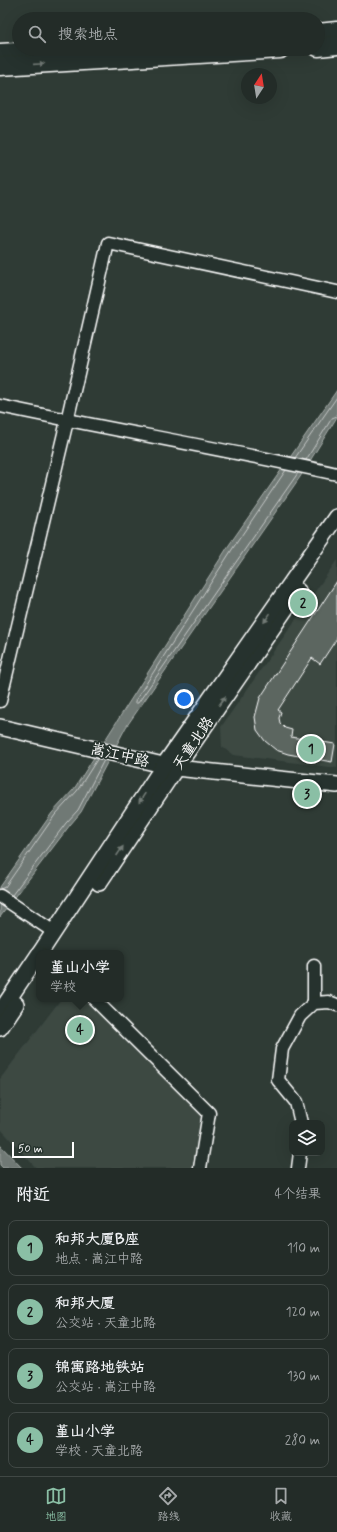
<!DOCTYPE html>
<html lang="zh">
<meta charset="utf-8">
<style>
body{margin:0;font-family:Mynerve,"LXGW WenKai TC",sans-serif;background:#2f3834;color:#f1f3f6}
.controls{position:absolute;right:12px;bottom:12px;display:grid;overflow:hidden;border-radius:8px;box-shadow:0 4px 16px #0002}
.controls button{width:36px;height:36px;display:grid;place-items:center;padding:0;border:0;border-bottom:1px solid #404845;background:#232c28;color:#f1f3f6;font:20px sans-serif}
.compass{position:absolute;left:241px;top:68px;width:36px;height:36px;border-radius:50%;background:#232c28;box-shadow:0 4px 16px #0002;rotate:12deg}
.scale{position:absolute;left:12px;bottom:10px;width:62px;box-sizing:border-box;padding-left:4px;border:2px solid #fff;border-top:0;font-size:11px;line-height:14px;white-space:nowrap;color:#fff;-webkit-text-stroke:3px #26332d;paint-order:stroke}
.you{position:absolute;left:184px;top:699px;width:14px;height:14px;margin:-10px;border:3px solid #fff;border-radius:50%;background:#1a73e8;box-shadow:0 0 0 6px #1a73e833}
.badge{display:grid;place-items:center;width:26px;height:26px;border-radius:50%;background:#8abfa5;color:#111;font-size:13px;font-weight:700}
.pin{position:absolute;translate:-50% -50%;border:2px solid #fff;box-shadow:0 1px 4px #0006}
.popup{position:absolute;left:36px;top:950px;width:88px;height:52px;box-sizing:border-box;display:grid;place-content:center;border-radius:8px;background:#232c28;filter:drop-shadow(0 1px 3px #0005);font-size:13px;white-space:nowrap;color:#a3a7a8}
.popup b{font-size:15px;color:#f1f3f6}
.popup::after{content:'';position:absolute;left:50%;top:100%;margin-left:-8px;border:8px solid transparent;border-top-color:#232c28}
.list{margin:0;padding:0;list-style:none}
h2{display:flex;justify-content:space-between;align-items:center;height:52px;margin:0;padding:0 16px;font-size:17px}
h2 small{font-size:13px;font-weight:400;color:#a3a7a8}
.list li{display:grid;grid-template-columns:26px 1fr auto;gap:12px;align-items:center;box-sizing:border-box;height:56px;margin:0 8px 8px;padding:0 8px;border:1px solid #404845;border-radius:8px}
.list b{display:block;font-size:15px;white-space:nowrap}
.list p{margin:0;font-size:13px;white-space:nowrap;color:#a3a7a8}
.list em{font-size:13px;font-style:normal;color:#a3a7a8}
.icon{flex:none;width:22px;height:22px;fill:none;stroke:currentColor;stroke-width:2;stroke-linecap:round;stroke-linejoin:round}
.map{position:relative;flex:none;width:337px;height:1168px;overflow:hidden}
.search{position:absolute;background:#232c28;box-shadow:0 4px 16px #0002;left:12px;right:12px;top:12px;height:44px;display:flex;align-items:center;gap:10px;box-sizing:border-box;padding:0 14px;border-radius:22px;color:#a3a7a8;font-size:15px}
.sheet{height:308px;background:#232c28}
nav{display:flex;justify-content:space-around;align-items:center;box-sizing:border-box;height:56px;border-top:1px solid #404845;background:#232c28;font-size:11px;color:#a3a7a8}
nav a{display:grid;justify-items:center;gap:2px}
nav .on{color:#8abfa5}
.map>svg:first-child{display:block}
</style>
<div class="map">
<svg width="337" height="1168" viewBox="0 0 337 1168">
<rect width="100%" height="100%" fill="#2f3b35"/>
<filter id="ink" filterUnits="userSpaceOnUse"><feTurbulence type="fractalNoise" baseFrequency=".025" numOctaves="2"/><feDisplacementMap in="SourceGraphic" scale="8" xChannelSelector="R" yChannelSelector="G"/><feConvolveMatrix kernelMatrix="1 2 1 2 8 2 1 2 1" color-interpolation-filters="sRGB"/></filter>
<g filter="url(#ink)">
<g fill="#3c4842">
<path d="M 337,560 L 337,768 L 233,755 L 222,747 L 221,727 Z"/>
<path d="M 61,999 L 92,999 L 208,1114 L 198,1168 L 36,1168 L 0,1128 L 0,1079 Z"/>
</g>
<g fill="#707975" stroke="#a9afac">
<path d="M 337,390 L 337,417 L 300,477 L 126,727 L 81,812 L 70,825 L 0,917 L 0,887 L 52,813 L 74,789 L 229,545 Z"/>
<path d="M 0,1145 L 22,1168 L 3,1168 L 0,1165 Z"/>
</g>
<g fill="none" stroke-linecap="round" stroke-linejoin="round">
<g stroke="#c6c9c8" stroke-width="1">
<path d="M 295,458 L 337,397"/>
<path d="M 306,460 L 332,418 L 337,416"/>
<path d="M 286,470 L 233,548 L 135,701 L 135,703 L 138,703 L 298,473"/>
<path d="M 0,889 L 5,887 L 55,815 L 77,791 L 98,758"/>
<path d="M 12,895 L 66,823 L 78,810 L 104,760"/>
</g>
</g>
<path fill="#5b6661" stroke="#fff" d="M 337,581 L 337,638 L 320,664 L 312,658 L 278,710 L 281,712 L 279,718 L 280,723 L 285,728 L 292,730 L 291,737 L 335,744 L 332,762 L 288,754 L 276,750 L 265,741 L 257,730 L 255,717 L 260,698 Z"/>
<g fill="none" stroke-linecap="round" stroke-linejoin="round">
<g stroke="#fff" stroke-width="15">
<g id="minor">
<path d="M 0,406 C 112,430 225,449 337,474"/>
<path d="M 0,701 L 67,421 L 108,243 L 337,292"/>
<path d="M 0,896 L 54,932"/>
<path d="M 94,999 L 209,1113 L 200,1168"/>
<path d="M 314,1003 L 314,966"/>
<path d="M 301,1123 L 296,1102 L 278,1080 L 282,1049 L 300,1016 L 314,1003 L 329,1002 L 337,1005"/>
<path d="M 298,1168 L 300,1153"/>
</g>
</g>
<g stroke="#fff" stroke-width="18">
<g id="major">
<path d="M 0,727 L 176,768 L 337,785"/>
<path d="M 99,883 L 176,768 L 298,591"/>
<path d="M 40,953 L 164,765 L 337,517"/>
<path d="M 0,1012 L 39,954"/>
<path d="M 0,1028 L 16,1004"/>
</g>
</g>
<g stroke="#fff" stroke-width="21">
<g id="highway">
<path d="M 318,33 L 337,31"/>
<path d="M 318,47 L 337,45"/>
<path d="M 0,53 L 66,49"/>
<path d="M 0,66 L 280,49"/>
</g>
</g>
<use href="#minor" stroke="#26332d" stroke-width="12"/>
<use href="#major" stroke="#26332d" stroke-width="15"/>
<use href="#highway" stroke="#26332d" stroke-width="18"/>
</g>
<defs><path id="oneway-solid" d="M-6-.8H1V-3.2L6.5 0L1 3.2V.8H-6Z"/></defs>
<g fill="#727a76">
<use href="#oneway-solid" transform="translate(39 64) rotate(-4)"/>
<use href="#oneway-solid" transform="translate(267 618) rotate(125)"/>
<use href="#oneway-solid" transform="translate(222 701) rotate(-55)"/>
<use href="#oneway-solid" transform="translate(142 798) rotate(123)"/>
<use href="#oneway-solid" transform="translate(120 851) rotate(-56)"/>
</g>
</g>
<g text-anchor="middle" stroke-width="3.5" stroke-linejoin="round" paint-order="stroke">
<g font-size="15" fill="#fff" stroke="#26332d">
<text transform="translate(193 743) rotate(-56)" y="5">天童北路</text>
<text transform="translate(120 755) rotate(13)" y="5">嵩江中路</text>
</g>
</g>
</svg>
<div class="controls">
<button><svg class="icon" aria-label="layers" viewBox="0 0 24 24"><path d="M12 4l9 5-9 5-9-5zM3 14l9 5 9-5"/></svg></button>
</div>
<svg class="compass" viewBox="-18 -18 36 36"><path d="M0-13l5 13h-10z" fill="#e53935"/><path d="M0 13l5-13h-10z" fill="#a3a7a8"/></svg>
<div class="scale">50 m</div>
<div class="you"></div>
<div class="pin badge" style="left:311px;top:749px">1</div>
<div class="pin badge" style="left:303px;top:603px">2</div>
<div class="pin badge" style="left:307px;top:794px">3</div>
<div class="pin badge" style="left:80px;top:1030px">4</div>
<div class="popup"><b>堇山小学</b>学校</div>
<div class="search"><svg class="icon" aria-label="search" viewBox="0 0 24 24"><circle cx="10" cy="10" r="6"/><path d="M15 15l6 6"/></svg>搜索地点</div>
</div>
<section class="sheet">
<h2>附近<small>4个结果</small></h2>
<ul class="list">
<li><span class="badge">1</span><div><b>和邦大厦B座</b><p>地点 · 嵩江中路</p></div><em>110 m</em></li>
<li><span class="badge">2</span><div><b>和邦大厦</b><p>公交站 · 天童北路</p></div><em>120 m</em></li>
<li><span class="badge">3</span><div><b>锦寓路地铁站</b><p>公交站 · 嵩江中路</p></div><em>130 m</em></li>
<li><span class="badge">4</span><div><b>堇山小学</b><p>学校 · 天童北路</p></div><em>280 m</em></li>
</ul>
</section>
<nav>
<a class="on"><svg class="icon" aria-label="map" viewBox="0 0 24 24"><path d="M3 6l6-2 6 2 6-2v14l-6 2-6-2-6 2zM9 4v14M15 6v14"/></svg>地图</a>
<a><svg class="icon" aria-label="directions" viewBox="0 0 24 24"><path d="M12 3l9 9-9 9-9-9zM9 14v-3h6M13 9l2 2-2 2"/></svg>路线</a>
<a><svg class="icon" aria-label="saved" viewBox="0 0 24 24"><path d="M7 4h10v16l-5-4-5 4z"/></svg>收藏</a>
</nav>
